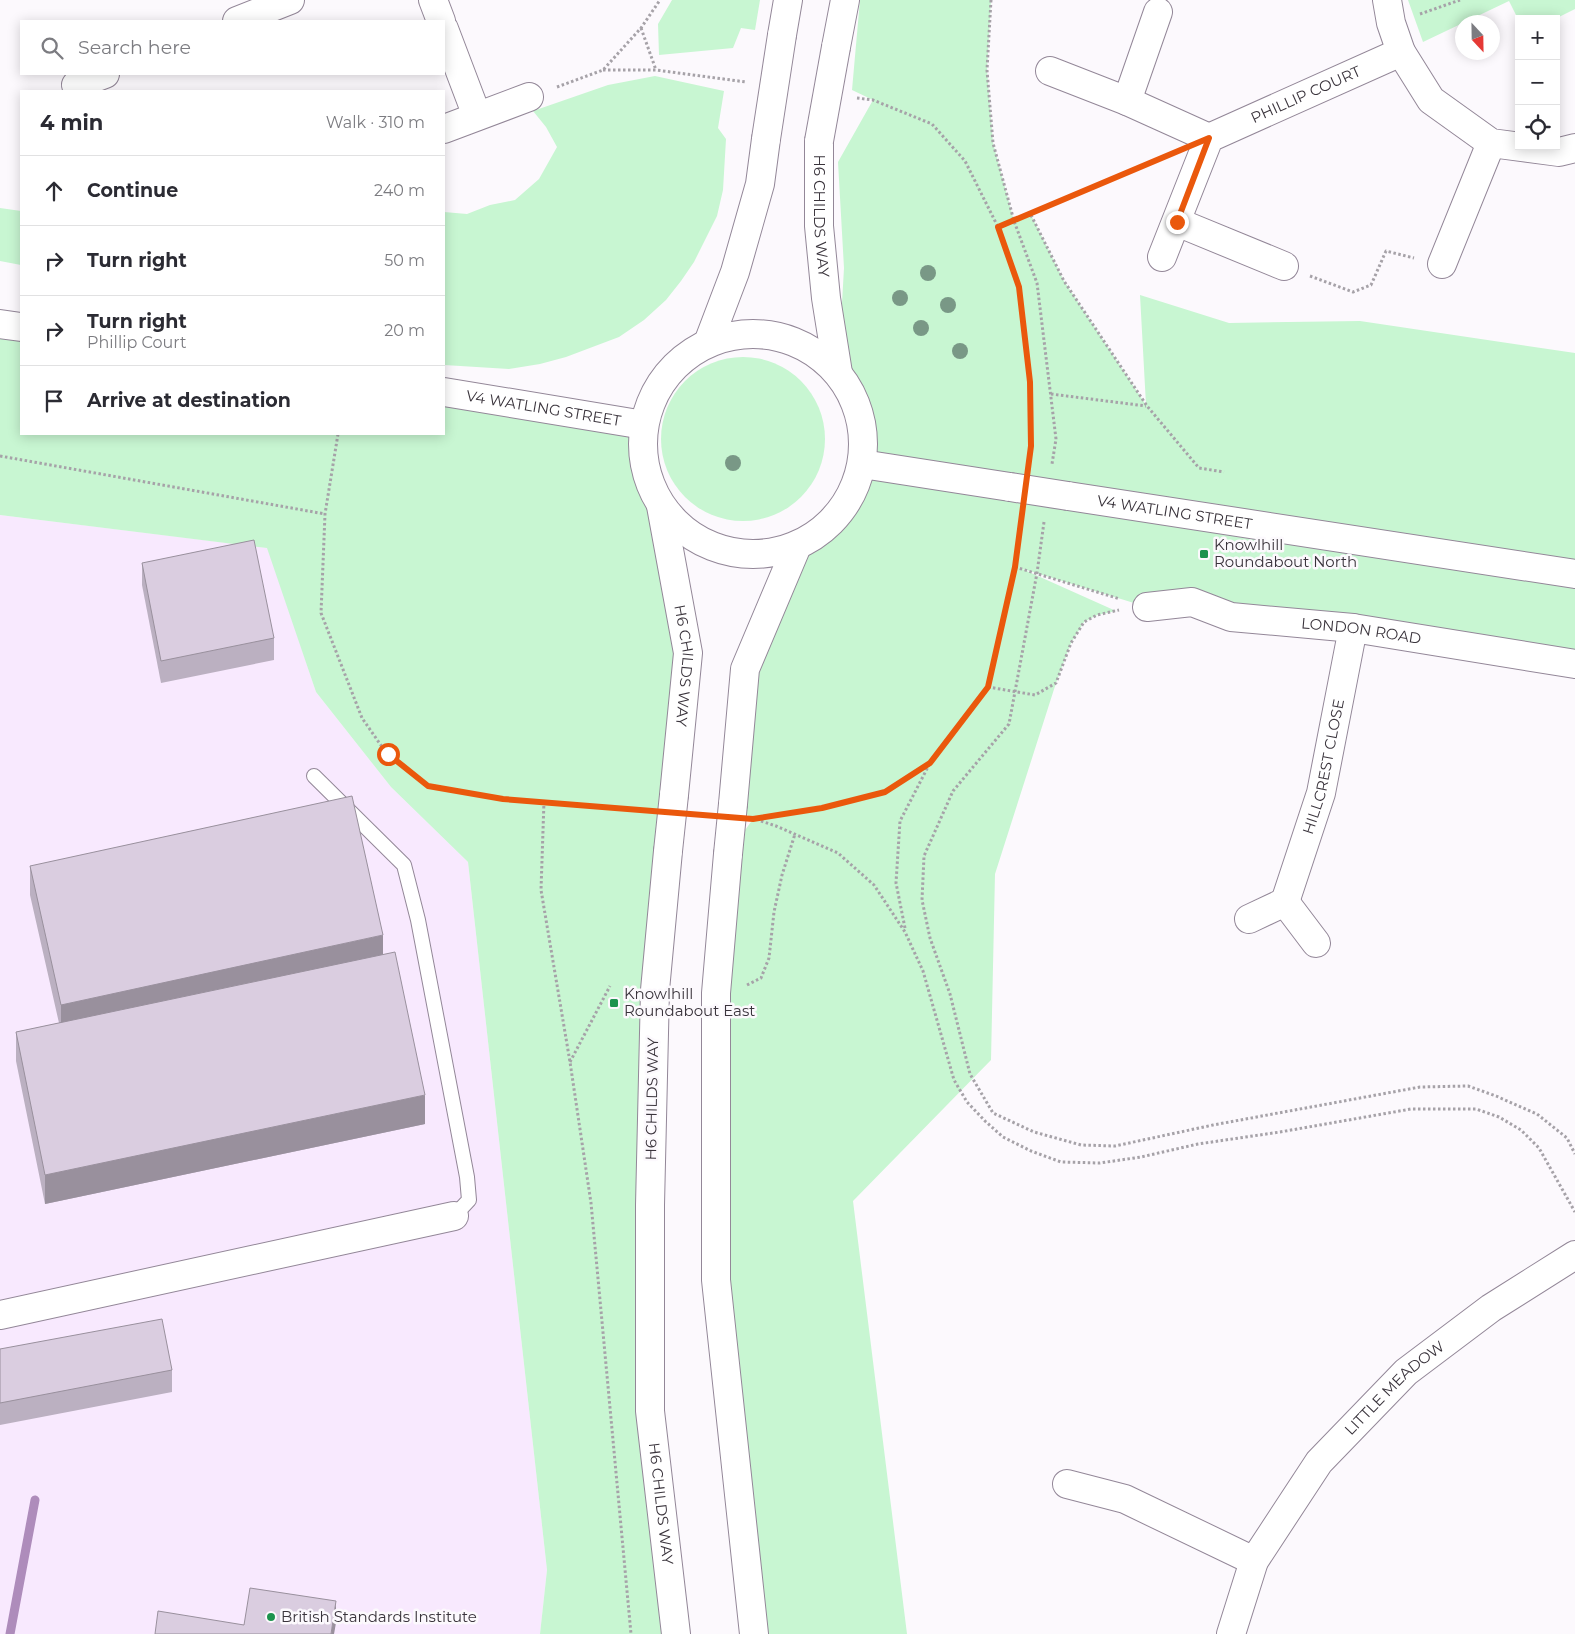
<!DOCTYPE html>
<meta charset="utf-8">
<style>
body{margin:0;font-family:Montserrat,sans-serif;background:#f2f2f3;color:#2b2b33}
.controls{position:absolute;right:15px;top:15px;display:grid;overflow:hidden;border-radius:0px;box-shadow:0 2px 12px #0003}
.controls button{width:45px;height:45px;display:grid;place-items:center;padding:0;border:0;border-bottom:1px solid #e1e1e2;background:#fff;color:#2b2b33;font:25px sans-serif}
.compass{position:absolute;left:1455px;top:15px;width:45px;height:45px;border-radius:50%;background:#fff;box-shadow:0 2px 12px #0003;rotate:158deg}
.stop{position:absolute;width:15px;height:15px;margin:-11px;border:4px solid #ea580c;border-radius:50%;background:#fff}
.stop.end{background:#ea580c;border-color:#fff;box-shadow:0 1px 5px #0008}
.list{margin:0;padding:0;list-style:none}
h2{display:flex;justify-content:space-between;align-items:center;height:65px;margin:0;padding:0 20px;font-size:21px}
h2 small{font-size:16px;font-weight:400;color:#7c7c81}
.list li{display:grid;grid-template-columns:32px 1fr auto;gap:15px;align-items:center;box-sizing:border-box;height:70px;padding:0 20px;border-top:1px solid #e1e1e2}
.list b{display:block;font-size:19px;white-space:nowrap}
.list p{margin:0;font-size:16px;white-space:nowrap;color:#7c7c81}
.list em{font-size:16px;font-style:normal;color:#7c7c81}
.icon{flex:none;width:28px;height:28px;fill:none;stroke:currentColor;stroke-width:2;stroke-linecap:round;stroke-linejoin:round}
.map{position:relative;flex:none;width:1575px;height:1634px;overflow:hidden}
.search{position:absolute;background:#fff;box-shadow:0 2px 12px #0003;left:20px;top:20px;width:425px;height:55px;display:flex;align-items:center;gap:12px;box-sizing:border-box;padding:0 18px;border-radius:0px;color:#7c7c81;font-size:19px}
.panel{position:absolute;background:#fff;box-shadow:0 2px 12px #0003;left:20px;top:90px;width:425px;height:345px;border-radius:0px}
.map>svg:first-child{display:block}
</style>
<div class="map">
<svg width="1575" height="1634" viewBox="0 0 1575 1634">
<rect width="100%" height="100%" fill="#fcf9fd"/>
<path fill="#f8e9fe" d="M 0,515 L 268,548 L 316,692 L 391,787 L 468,862 L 547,1570 L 540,1634 L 0,1634 Z"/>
<g fill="#c8f6d2" fill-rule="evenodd">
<path d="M 672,0 L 760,0 L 755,30 L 741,28 L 733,48 L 659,55 L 658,24 Z"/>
<path d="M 860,0 L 991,0 L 987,70 L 993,143 L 1014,221 L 1031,215 L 1064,281 L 1146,405 L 1140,295 L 1229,323 L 1360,321 L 1575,353 L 1575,664 L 1147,607 L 1020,568 L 1116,611 L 1097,615 L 1084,622 L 1071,643 L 1056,683 L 995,874 L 991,1060 L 853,1201 L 907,1634 L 754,1634 L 716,1280 L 728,854 L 753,819 L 733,804 L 745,669 L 797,546 L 822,531 L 849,499 L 862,464 L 864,440 L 854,399 L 838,373 L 844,268 L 838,162 L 873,100 L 852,90 ZM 866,797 L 822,808 L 774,815 L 866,796 Z"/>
<path d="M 1408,0 L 1575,0 L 1575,9 L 1555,19 L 1519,19 L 1519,21 L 1509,1 L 1423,42 Z"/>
<path d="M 655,76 L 724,91 L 718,128 L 726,139 L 723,190 L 717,216 L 694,262 L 681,281 L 666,300 L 644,320 L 619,337 L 566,357 L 540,364 L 509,369 L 444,365 L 444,212 L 467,214 L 490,205 L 515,200 L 539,179 L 557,147 L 546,127 L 533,111 L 608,85 Z"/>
<path d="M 0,208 L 21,211 L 21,265 L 0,261 Z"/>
<path d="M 0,324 L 21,327 L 21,434 L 444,434 L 444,393 L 644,425 L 643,450 L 647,475 L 661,506 L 688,653 L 650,1205 L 679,1634 L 540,1634 L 547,1570 L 468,862 L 391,787 L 316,692 L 267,548 L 0,515 Z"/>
<circle cx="743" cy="439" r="82"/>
</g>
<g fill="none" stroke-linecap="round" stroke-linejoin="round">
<path stroke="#ae8cbb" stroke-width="9" d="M 10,1634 L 35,1500"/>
<g stroke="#938798" stroke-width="16">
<path id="lane" d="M 314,776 L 404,865 L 418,920 L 467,1177 L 469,1200 L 454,1216"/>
</g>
<g stroke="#938798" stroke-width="30">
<g id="street">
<path d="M 433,0 L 441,21"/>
<path d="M 1387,0 L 1391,23 L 1401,52 L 1431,100 L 1491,143 L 1559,152 L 1575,148"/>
<path d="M 237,21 L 290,0"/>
<path d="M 444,29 L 477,116"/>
<path d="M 1050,71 L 1127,101 L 1209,138"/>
<path d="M 76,85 L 105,74"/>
<path d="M 1127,101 L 1158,12"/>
<path d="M 444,129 L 529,97"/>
<path d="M 1177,222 L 1284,266"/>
<path id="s1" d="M 1162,257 L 1209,138 L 1401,52"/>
<path d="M 1442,264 L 1491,143"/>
<path id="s2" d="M 1147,607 L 1192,602 L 1231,617 L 1353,628 L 1575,664"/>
<path id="s3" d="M 1285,902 L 1321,793 L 1353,628"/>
<path d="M 1285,902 L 1316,943"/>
<path d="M 1249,919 L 1285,902"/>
<path d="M 0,1315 L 454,1216"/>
<path d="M 1067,1484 L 1125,1499 L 1254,1561"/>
<path id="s4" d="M 1231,1634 L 1254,1561 L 1319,1462 L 1406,1372 L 1491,1308 L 1575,1255"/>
</g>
</g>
<g stroke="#938798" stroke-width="30">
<g id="secondary">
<path d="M 782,35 L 788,0"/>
<path d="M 836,47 L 845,0"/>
<path id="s5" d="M 819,141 L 819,226 L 826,298 L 838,373"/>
<path d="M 0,324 L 21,327"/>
<circle cx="753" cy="444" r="110"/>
<path d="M 708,343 L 735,272 L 760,184 L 766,139"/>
<path id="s6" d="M 444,392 L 644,425"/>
<path d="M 862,464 L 1010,487"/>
<path id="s7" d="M 1068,496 L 1575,574"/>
<path id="s8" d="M 661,506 L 688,653 L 674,795"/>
<path d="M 733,804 L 745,669 L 797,546"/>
<path id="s9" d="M 668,851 L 655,990 L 650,1205 L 650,1411 L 676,1634"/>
<path d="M 728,854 L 716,993 L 716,1280 L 754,1634"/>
</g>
</g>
<g stroke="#a6a2a8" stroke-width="3" stroke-dasharray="2.5 2.5" stroke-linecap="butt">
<path d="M 991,0 L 987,70 L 993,143 L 1014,221 L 1037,283 L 1056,439 L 1052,464"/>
<path d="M 1420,14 L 1460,0"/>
<path d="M 641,28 L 656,70"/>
<path d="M 603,70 L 656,70 L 746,82"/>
<path d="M 557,87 L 603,70 L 641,28 L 660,0"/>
<path d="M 857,98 L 873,100 L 932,124 L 965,161 L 998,227 L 1019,287 L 1030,382 L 1031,446 L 1029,460"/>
<path d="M 1031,215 L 1064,281 L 1147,406 L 1199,468 L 1224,472"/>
<path d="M 998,227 L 1170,155"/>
<path d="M 1310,276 L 1353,292 L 1371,285 L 1386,251 L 1414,258"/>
<path d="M 1051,394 L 1146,406"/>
<path d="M 338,434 L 325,514 L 321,613 L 362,718 L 387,754 L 428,785 L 503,799 L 644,810"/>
<path d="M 0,456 L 325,514"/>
<path d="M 1044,522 L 1037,573 L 1009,724 L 953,791 L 924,856 L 922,900 L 930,938 L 950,994 L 970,1074 L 993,1113 L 1034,1132 L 1081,1145 L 1115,1146 L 1213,1125 L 1420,1087 L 1468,1086 L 1496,1096 L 1537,1114 L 1567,1138 L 1575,1154"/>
<path d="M 1015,567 L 1120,599"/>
<path d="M 988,687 L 1035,695 L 1056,683 L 1071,643 L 1084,622 L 1097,615 L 1119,610"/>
<path d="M 544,801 L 541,890 L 570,1062 L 591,1203 L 631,1634"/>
<path d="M 760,818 L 822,808 L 885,792 L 930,763 L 988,687 L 1015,567 L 1021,519"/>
<path d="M 761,821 L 776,826 L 838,853 L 874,885 L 905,932 L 923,971 L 954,1080 L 967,1102 L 985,1121 L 1003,1137 L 1031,1151 L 1061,1162 L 1100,1163 L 1141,1157 L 1198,1144 L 1280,1132 L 1411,1109 L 1476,1109 L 1499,1117 L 1521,1130 L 1539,1148 L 1575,1212"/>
<path d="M 905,928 L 896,883 L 900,821 L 930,763"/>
<path d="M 747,985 L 761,978 L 769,958 L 774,912 L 782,875 L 795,834"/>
<path d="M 570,1062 L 610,986"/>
</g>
<use href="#lane" stroke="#fff" stroke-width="14"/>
<use href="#street" stroke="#fff" stroke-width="28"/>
<use href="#secondary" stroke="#fff" stroke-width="28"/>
<g stroke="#938798" stroke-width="30" stroke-linecap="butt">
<g id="secondary-bridge">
<path d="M 766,139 L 782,35"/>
<path d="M 819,141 L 836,47"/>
<path d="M 1010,487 L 1068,496"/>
<path d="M 668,851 L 674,795"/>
<path d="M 728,854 L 733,804"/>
</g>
</g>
<use href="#secondary-bridge" stroke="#fff" stroke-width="28"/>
</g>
<g fill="#799886">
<circle cx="928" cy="273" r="8"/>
<circle cx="900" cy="298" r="8"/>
<circle cx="948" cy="305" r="8"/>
<circle cx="921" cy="328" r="8"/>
<circle cx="960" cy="351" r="8"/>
<circle cx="733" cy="463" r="8"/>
</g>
<g fill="#bbb0c1">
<path d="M 142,563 L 274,638 L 274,660 L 161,683 L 142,585 Z"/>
<path d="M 30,866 L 383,955 L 425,1124 L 45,1204 L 16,1061 L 16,1032 L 59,1023 L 30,895 Z"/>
<path d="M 0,1349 L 172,1370 L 172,1392 L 0,1425 Z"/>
</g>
<g fill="#99909d">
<path d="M 383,935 L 383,964 L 61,1034 L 61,1005 Z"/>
<path d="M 425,1095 L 425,1124 L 45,1204 L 45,1175 Z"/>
<path d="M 336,1601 L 336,1623 L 334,1634 L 331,1634 Z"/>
</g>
<g fill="#dacde0" stroke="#99909d">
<path d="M 254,540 L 274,638 L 161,661 L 142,563 Z"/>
<path d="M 352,796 L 383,935 L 61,1005 L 30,866 Z"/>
<path d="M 395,952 L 425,1095 L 45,1175 L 16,1032 Z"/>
<path d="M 162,1319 L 172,1370 L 0,1403 L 0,1349 Z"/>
<path d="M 250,1588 L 336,1601 L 331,1634 L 155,1634 L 158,1611 L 244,1625 Z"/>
</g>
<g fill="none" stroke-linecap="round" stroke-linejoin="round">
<path stroke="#ea580c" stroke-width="6" d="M 388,754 L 428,786 L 503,799 L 753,819 L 822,808 L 885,792 L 930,763 L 988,687 L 1015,567 L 1031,446 L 1030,382 L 1019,287 L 998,227 L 1209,138 L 1177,222"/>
</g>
<g fill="#1d934e" stroke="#fcf9fd" stroke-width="2">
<rect x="1199" y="549" width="10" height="10" rx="2.5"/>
<rect x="609" y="998" width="10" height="10" rx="2.5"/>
<circle cx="271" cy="1617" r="5"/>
</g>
<g text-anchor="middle" stroke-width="5" stroke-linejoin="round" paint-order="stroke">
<g font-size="15" fill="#3a343c" stroke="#fcf9fd">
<text dy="5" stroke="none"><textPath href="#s1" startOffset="234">PHILLIP COURT</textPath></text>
<text dy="5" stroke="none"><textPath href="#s5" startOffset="75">H6 CHILDS WAY</textPath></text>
<text dy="5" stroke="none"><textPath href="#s6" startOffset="101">V4 WATLING STREET</textPath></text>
<text dy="5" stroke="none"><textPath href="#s7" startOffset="108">V4 WATLING STREET</textPath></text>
<text dy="5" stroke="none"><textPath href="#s2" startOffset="218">LONDON ROAD</textPath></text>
<text dy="5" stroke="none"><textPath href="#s8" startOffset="162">H6 CHILDS WAY</textPath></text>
<text dy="5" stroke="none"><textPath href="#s3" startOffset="141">HILLCREST CLOSE</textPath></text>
<text transform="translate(652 1099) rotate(-89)" y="5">H6 CHILDS WAY</text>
<text dy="5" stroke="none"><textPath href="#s4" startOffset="301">LITTLE MEADOW</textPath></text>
<text dy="5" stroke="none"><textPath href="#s9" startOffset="654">H6 CHILDS WAY</textPath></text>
</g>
<g font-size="15" fill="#3a343c" stroke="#fcf9fd" text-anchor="start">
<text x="1214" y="550">Knowlhill<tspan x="1214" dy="17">Roundabout North</tspan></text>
<text x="624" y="999">Knowlhill<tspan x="624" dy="17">Roundabout East</tspan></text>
<text x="281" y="1622">British Standards Institute</text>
</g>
</g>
</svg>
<div class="controls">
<button>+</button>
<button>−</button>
<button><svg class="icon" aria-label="locate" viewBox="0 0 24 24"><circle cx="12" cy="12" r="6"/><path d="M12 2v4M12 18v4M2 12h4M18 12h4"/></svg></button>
</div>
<svg class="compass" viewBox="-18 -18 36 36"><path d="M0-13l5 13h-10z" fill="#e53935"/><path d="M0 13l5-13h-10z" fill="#7c7c81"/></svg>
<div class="stop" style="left:388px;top:754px"></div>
<div class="stop end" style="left:1177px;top:222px"></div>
<div class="search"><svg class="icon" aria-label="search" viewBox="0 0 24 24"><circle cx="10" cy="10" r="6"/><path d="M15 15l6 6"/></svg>Search here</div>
<section class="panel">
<h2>4 min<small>Walk · 310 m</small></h2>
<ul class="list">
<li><svg class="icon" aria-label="ahead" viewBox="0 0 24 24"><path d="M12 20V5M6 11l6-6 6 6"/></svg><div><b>Continue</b></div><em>240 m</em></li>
<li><svg class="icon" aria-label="right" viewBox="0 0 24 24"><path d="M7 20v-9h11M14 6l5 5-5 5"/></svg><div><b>Turn right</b></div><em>50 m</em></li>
<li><svg class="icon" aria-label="right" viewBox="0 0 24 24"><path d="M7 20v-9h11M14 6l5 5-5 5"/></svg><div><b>Turn right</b><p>Phillip Court</p></div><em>20 m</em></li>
<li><svg class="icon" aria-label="arrive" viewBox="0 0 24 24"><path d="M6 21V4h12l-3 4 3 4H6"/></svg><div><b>Arrive at destination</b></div></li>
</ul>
</section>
</div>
